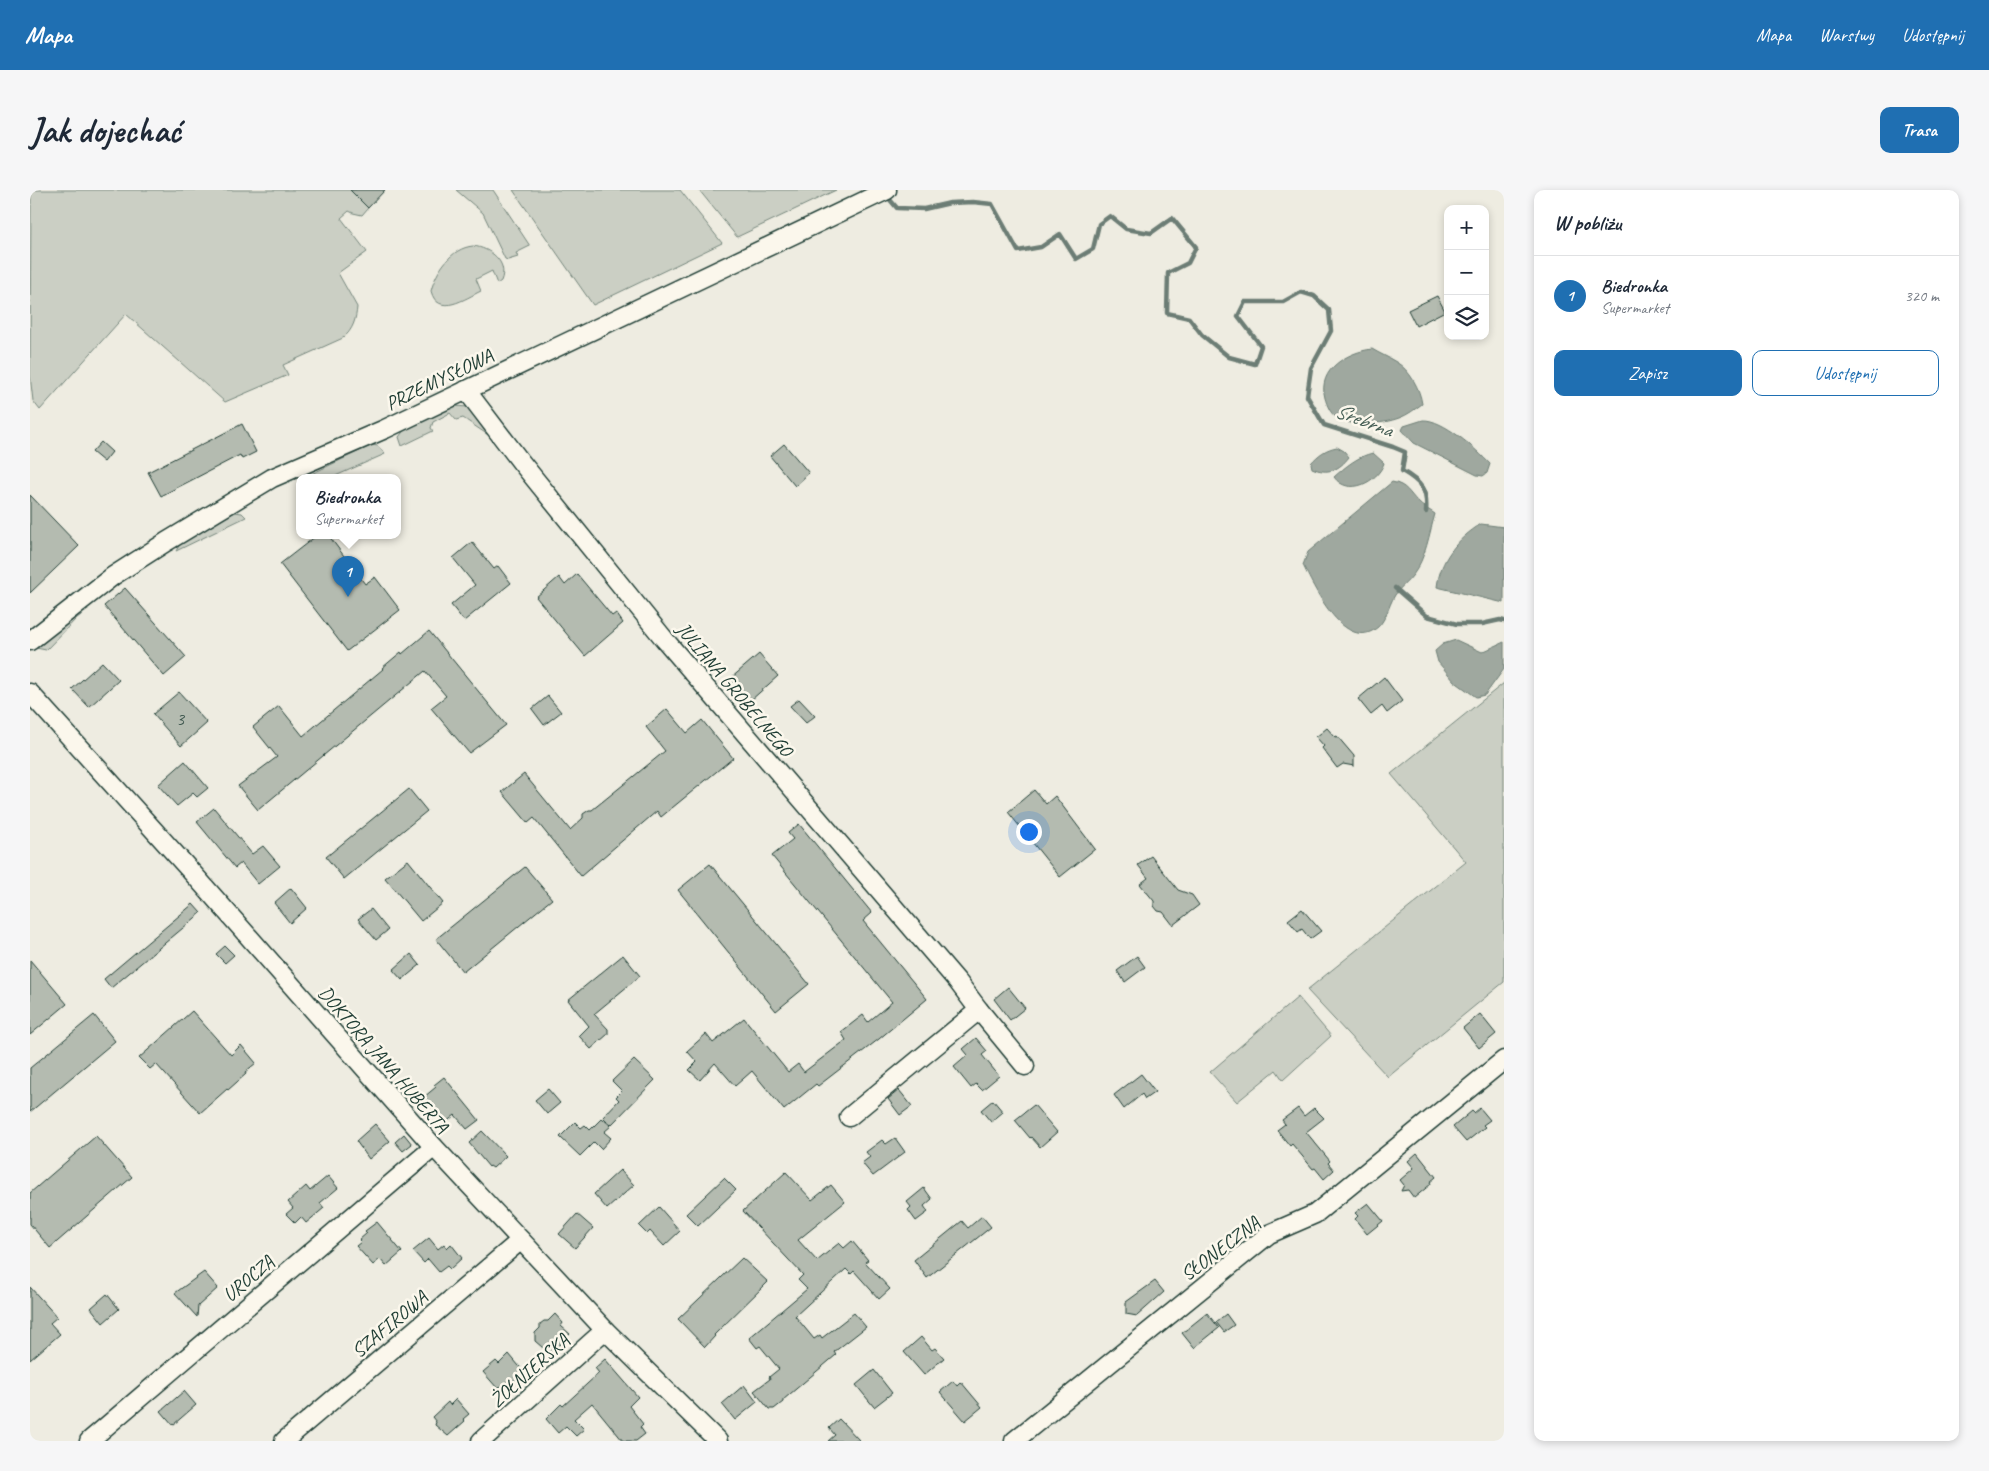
<!DOCTYPE html>
<html lang="pl">
<meta charset="utf-8">
<style>
body{margin:0;font-family:Caveat,sans-serif;background:#f6f6f7;color:#1f2937}
.controls{position:absolute;right:15px;top:15px;display:grid;overflow:hidden;border-radius:10px;box-shadow:0 2px 8px #0003}
.controls button{width:45px;height:45px;display:grid;place-items:center;padding:0;border:0;border-bottom:1px solid #e0e1e3;background:#fff;color:#1f2937;font:25px sans-serif}
.you{position:absolute;left:998px;top:641px;width:18px;height:18px;margin:-12px;border:4px solid #fff;border-radius:50%;background:#1a73e8;box-shadow:0 0 0 8px #1a73e833}
.badge{display:grid;place-items:center;width:32px;height:32px;border-radius:50%;background:#1f6fb2;color:#fff;font-size:16px;font-weight:700}
.pin{position:absolute;translate:-50% -41px;filter:drop-shadow(0 1px 2px #0008)}
.pin::after{content:'';position:absolute;top:26px;width:18px;height:15px;background:inherit;clip-path:polygon(0 0,100% 0,50% 100%)}
.popup{position:absolute;left:266px;top:284px;width:105px;height:65px;box-sizing:border-box;display:grid;place-content:center;border-radius:10px;background:#fff;filter:drop-shadow(0 1px 4px #0005);font-size:16px;white-space:nowrap;color:#747a83}
.popup b{font-size:19px;color:#1f2937}
.popup::after{content:'';position:absolute;left:50%;top:100%;margin-left:-10px;border:10px solid transparent;border-top-color:#fff}
.list{margin:0;padding:0;list-style:none}
h2{display:flex;justify-content:space-between;align-items:center;height:65px;margin:0;padding:0 20px;font-size:21px}
h2 small{font-size:16px;font-weight:400;color:#747a83}
.list li{display:grid;grid-template-columns:32px 1fr auto;gap:15px;align-items:center;box-sizing:border-box;height:80px;padding:0 20px;border-top:1px solid #e0e1e3}
.list b{display:block;font-size:19px;white-space:nowrap}
.list p{margin:0;font-size:16px;white-space:nowrap;color:#747a83}
.list em{font-size:16px;font-style:normal;color:#747a83}
.actions{display:flex;gap:10px;padding:15px 20px}
.actions a{flex:1;padding:11px 0;border:1px solid #1f6fb2;border-radius:10px;text-align:center;font-size:18px;color:#1f6fb2}
.actions .main{background:#1f6fb2;color:#fff}
.icon{flex:none;width:28px;height:28px;fill:none;stroke:currentColor;stroke-width:2;stroke-linecap:round;stroke-linejoin:round}
.map{position:relative;flex:none;width:1474px;height:1251px;overflow:hidden;border-radius:10px}
header{display:flex;align-items:center;gap:30px;box-sizing:border-box;height:70px;padding:0 25px;background:#1f6fb2;color:#fff}
header strong{font-size:24px}
nav{display:flex;gap:28px;margin-inline-start:auto;font-size:18px}
.intro{display:flex;align-items:center;justify-content:space-between;box-sizing:border-box;height:120px;padding:0 30px}
h1{margin:0;font-size:35px}
.button{padding:12px 22px;border-radius:10px;background:#1f6fb2;color:#fff;font-size:18px;font-weight:700}
main{display:flex;gap:30px;padding:0 30px}
aside{flex:1;background:#fff;border-radius:10px;box-shadow:0 2px 8px #0003}
.map>svg:first-child{display:block}
</style>
<header>
<strong>Mapa</strong>
<nav><a>Mapa</a><a>Warstwy</a><a>Udostępnij</a></nav>
</header>
<div class="intro"><h1>Jak dojechać</h1><a class="button">Trasa</a></div>
<main>
<div class="map">
<svg width="1474" height="1251" viewBox="0 0 1474 1251">
<rect width="100%" height="100%" fill="#eeece1"/>
<filter id="ink" filterUnits="userSpaceOnUse"><feTurbulence type="fractalNoise" baseFrequency=".02" numOctaves="2"/><feDisplacementMap in="SourceGraphic" scale="10" xChannelSelector="R" yChannelSelector="G"/><feConvolveMatrix kernelMatrix="1 2 1 2 8 2 1 2 1" color-interpolation-filters="sRGB"/></filter>
<g filter="url(#ink)">
<g fill="#cbcfc4" stroke="#75867c">
<path d="M 1,0 L 326,0 L 323,3 L 338,18 L 332,25 L 323,23 L 319,21 L 311,28 L 337,62 L 308,83 L 327,117 C 326,129 323,140 313,148 L 253,175 L 258,185 L 195,212 L 96,124 L 10,220 L 3,211 L 0,185 Z"/>
<path d="M 426,0 L 463,0 L 500,56 L 486,63 L 488,67 L 478,70 L 475,69 L 453,23 Z"/>
<path d="M 483,0 L 650,0 L 692,53 L 563,115 Z"/>
<path d="M 669,0 L 806,0 L 707,47 Z"/>
<path d="M 443,56 C 460,58 479,72 471,91 L 467,94 L 462,81 L 446,89 L 451,101 C 436,108 408,128 401,101 C 406,81 421,58 443,56 Z"/>
<path d="M 424,216 L 438,217 L 467,251 L 433,228 L 426,230 L 420,223 L 403,232 L 401,238 L 403,241 L 372,256 L 369,247 L 375,239 Z"/>
<path d="M 342,255 L 348,256 L 355,264 L 301,288 L 273,288 Z"/>
<path d="M 205,322 L 212,323 L 216,327 L 146,361 L 150,354 Z"/>
<path d="M 57,418 L 58,420 L 47,428 L 16,460 L 6,458 L 43,427 Z"/>
<path d="M 1474,493 L 1474,792 L 1358,887 L 1277,800 L 1436,672 L 1361,584 Z"/>
<path d="M 1268,807 L 1301,846 L 1253,890 L 1246,880 L 1207,912 L 1180,882 Z"/>
</g>
<g fill="#9fa89f" stroke="#6c7d74">
<path d="M 1342,159 C 1350,164 1358,167 1366,172 C 1380,180 1390,199 1392,214 C 1385,219 1378,225 1369,228 C 1353,234 1320,238 1306,227 C 1300,223 1297,215 1295,208 C 1287,179 1318,162 1342,159 Z"/>
<path d="M 1393,230 C 1413,229 1447,260 1460,274 L 1457,283 L 1453,286 L 1447,285 L 1384,253 L 1372,240 L 1374,236 Z"/>
<path d="M 1307,257 L 1314,261 L 1319,267 C 1309,280 1298,285 1282,278 L 1281,273 C 1289,264 1296,259 1307,257 Z"/>
<path d="M 1343,263 L 1354,273 C 1348,292 1318,307 1304,287 C 1315,277 1328,266 1343,263 Z"/>
<path d="M 1362,292 C 1377,295 1378,302 1388,312 C 1392,317 1400,320 1405,324 C 1399,344 1396,368 1383,385 C 1378,392 1370,397 1365,405 C 1358,416 1356,433 1344,440 C 1313,459 1283,396 1273,375 L 1278,362 Z"/>
<path d="M 1451,334 L 1474,337 L 1474,413 L 1407,397 C 1410,370 1427,349 1451,334 Z"/>
<path d="M 1426,450 L 1452,462 L 1474,452 L 1474,479 L 1455,505 L 1446,507 L 1424,491 L 1408,472 L 1405,461 L 1413,454 Z"/>
</g>
<g fill="none" stroke-linecap="round" stroke-linejoin="round">
<g stroke="#6c7d74" stroke-width="4.5">
<path d="M 856,5 L 867,18 L 894,19 L 920,13 L 943,12 L 962,14 L 988,61 L 1011,57 L 1030,44 L 1046,69 L 1063,59 L 1069,34 L 1080,26 L 1096,39 L 1121,43 L 1142,28 L 1166,57 L 1158,73 L 1138,83 L 1137,123 L 1159,128 L 1172,145 L 1199,167 L 1225,174 L 1231,156 L 1208,126 L 1215,112 L 1253,112 L 1271,102 L 1284,106 L 1299,120 L 1301,141 L 1281,178 L 1277,206 L 1294,235 L 1363,257 L 1375,262 L 1372,281 C 1391,292 1398,300 1396,322"/>
<path d="M 1365,398 L 1397,426 L 1427,434 L 1452,434 L 1470,430 L 1474,431"/>
</g>
</g>
<g fill="#b4bbb0" stroke="#1f3d34">
<path d="M 320,0 L 355,0 L 338,18 Z"/>
<path d="M 1407,106 L 1415,121 L 1386,136 L 1378,120 Z"/>
<path d="M 212,234 L 226,262 L 212,269 L 210,265 L 131,306 L 118,282 Z"/>
<path d="M 71,252 L 82,262 L 74,272 L 62,262 Z"/>
<path d="M 754,254 L 779,283 L 765,296 L 740,266 Z"/>
<path d="M 0,305 L 49,356 L 0,403 Z"/>
<path d="M 286,346 L 299,346 L 335,394 L 345,387 L 370,420 L 317,461 L 250,374 Z"/>
<path d="M 442,352 L 464,379 L 468,376 L 481,393 L 434,431 L 421,415 L 445,395 L 423,368 Z"/>
<path d="M 547,384 L 582,426 L 586,423 L 593,433 L 555,466 L 506,407 L 529,387 L 535,395 Z"/>
<path d="M 95,398 L 156,467 L 134,486 L 74,416 Z"/>
<path d="M 399,441 L 476,535 L 439,563 L 401,518 L 416,506 L 395,481 L 228,620 L 208,596 L 247,567 L 223,537 L 249,516 L 273,546 L 353,479 L 352,478 L 371,462 L 372,464 Z"/>
<path d="M 729,464 L 748,486 L 720,511 L 700,489 Z"/>
<path d="M 72,472 L 89,490 L 59,517 L 42,499 Z"/>
<path d="M 1354,487 L 1372,511 L 1357,523 L 1352,516 L 1341,525 L 1328,509 Z"/>
<path d="M 149,502 L 177,533 L 151,556 L 123,524 Z"/>
<path d="M 518,506 L 531,522 L 514,535 L 502,519 Z"/>
<path d="M 769,509 L 785,526 L 776,533 L 760,516 Z"/>
<path d="M 637,519 L 657,543 L 672,530 L 703,568 L 631,627 L 627,621 L 551,686 L 504,628 L 498,633 L 472,602 L 494,584 L 540,640 L 553,628 L 553,624 L 559,620 L 562,620 L 635,561 L 616,537 Z"/>
<path d="M 1297,538 L 1305,547 L 1307,546 L 1324,566 L 1324,576 L 1313,574 L 1307,578 L 1292,558 L 1294,556 L 1286,547 Z"/>
<path d="M 155,571 L 178,598 L 167,607 L 163,603 L 147,616 L 128,595 Z"/>
<path d="M 379,599 L 397,621 L 314,689 L 296,667 Z"/>
<path d="M 1004,600 L 1016,614 L 1025,606 L 1065,659 L 1030,687 L 978,622 Z"/>
<path d="M 184,618 L 222,664 L 233,656 L 250,676 L 228,694 L 211,673 L 205,678 L 167,632 Z"/>
<path d="M 769,634 L 842,723 L 833,731 L 897,809 L 849,849 L 788,896 L 786,894 L 754,920 L 722,881 L 705,896 L 685,873 L 670,890 L 659,880 L 667,872 L 657,861 L 676,844 L 683,853 L 714,828 L 758,882 L 768,874 L 774,882 L 816,850 L 811,842 L 833,825 L 838,832 L 862,812 L 742,666 L 763,649 L 758,643 Z"/>
<path d="M 1121,666 L 1148,700 L 1162,705 L 1169,715 L 1143,735 L 1133,722 L 1128,721 L 1124,716 L 1124,711 L 1110,694 L 1118,688 L 1108,675 Z"/>
<path d="M 378,670 L 413,713 L 391,731 L 355,688 Z"/>
<path d="M 680,674 L 779,794 L 746,821 L 648,700 Z"/>
<path d="M 495,677 L 522,709 L 433,782 L 406,749 Z"/>
<path d="M 261,698 L 277,718 L 260,733 L 244,713 Z"/>
<path d="M 163,714 L 171,723 L 81,798 L 74,789 Z"/>
<path d="M 341,719 L 358,740 L 346,750 L 328,729 Z"/>
<path d="M 1272,719 L 1291,741 L 1280,749 L 1272,739 L 1268,742 L 1258,730 Z"/>
<path d="M 195,756 L 204,765 L 195,773 L 186,764 Z"/>
<path d="M 381,764 L 390,775 L 372,790 L 363,780 Z"/>
<path d="M 593,765 L 610,786 L 564,824 L 578,839 L 578,844 L 561,859 L 549,846 L 559,836 L 538,810 Z"/>
<path d="M 1107,766 L 1115,777 L 1095,792 L 1087,781 Z"/>
<path d="M 0,770 L 37,814 L 0,845 Z"/>
<path d="M 978,797 L 995,818 L 980,830 L 964,809 Z"/>
<path d="M 162,821 L 201,865 L 211,855 L 226,873 L 215,882 L 216,884 L 198,900 L 197,899 L 170,923 L 126,874 L 120,879 L 109,868 Z"/>
<path d="M 1450,824 L 1466,844 L 1449,858 L 1433,838 Z"/>
<path d="M 64,825 L 85,851 L 0,922 L 0,878 Z"/>
<path d="M 946,848 L 957,861 L 952,865 L 969,886 L 952,900 L 946,894 L 941,898 L 924,877 L 938,865 L 933,859 Z"/>
<path d="M 604,870 L 625,890 L 581,935 L 573,927 L 589,910 L 586,907 L 592,901 L 582,891 Z"/>
<path d="M 1111,884 L 1125,902 L 1115,909 L 1112,904 L 1094,919 L 1084,905 Z"/>
<path d="M 414,887 L 449,930 L 437,939 L 425,925 L 415,933 L 394,907 L 406,897 L 404,895 Z"/>
<path d="M 518,899 L 530,913 L 517,924 L 505,910 Z"/>
<path d="M 869,900 L 882,916 L 870,925 L 858,909 Z"/>
<path d="M 963,910 L 973,922 L 961,932 L 951,920 Z"/>
<path d="M 1004,915 L 1027,942 L 1010,957 L 1001,947 L 1000,948 L 985,930 Z"/>
<path d="M 1268,918 L 1274,926 L 1284,918 L 1294,928 L 1276,942 L 1300,971 L 1298,973 L 1304,980 L 1294,989 L 1285,978 L 1283,979 L 1262,954 L 1260,956 L 1247,940 L 1255,934 L 1252,930 Z"/>
<path d="M 1450,918 L 1460,930 L 1453,935 L 1455,937 L 1436,952 L 1423,937 L 1442,921 L 1444,923 Z"/>
<path d="M 572,928 L 581,936 L 574,942 L 581,948 L 571,959 L 564,952 L 550,966 L 530,947 L 545,932 L 551,938 L 555,935 L 560,940 Z"/>
<path d="M 345,934 L 360,951 L 339,969 L 326,951 Z"/>
<path d="M 452,941 L 476,966 L 463,978 L 460,976 L 459,977 L 439,953 Z"/>
<path d="M 374,944 L 382,954 L 373,961 L 365,952 Z"/>
<path d="M 66,946 L 102,987 L 20,1058 L 0,1034 L 0,1003 Z"/>
<path d="M 865,948 L 875,962 L 843,986 L 832,973 L 840,967 L 836,962 L 852,950 L 856,954 Z"/>
<path d="M 1387,963 L 1406,987 L 1400,992 L 1401,994 L 1384,1008 L 1378,1000 L 1371,1001 L 1374,995 L 1370,990 L 1384,978 L 1378,971 Z"/>
<path d="M 590,980 L 604,995 L 577,1019 L 564,1004 Z"/>
<path d="M 756,982 L 782,1010 L 801,995 L 815,1012 L 768,1050 L 787,1071 L 809,1053 L 814,1058 L 822,1051 L 838,1070 L 835,1072 L 860,1099 L 849,1109 L 824,1081 L 821,1084 L 816,1079 L 765,1126 L 784,1149 L 790,1145 L 792,1148 L 824,1123 L 836,1137 L 804,1162 L 806,1165 L 753,1210 L 753,1212 L 744,1219 L 739,1219 L 724,1201 L 740,1189 L 739,1187 L 749,1179 L 730,1156 L 727,1158 L 719,1148 L 777,1099 L 768,1090 L 773,1085 L 713,1021 Z"/>
<path d="M 298,986 L 308,998 L 290,1013 L 294,1018 L 276,1033 L 271,1027 L 265,1033 L 256,1024 L 263,1018 L 258,1012 L 276,996 L 280,1001 Z"/>
<path d="M 694,988 L 706,1000 L 668,1036 L 656,1024 Z"/>
<path d="M 894,998 L 902,1009 L 894,1016 L 898,1022 L 886,1031 L 878,1020 L 881,1017 L 877,1012 Z"/>
<path d="M 1338,1013 L 1353,1031 L 1337,1044 L 1325,1029 L 1328,1026 L 1325,1023 Z"/>
<path d="M 629,1017 L 650,1041 L 634,1056 L 620,1041 L 617,1044 L 609,1036 Z"/>
<path d="M 547,1024 L 563,1038 L 545,1058 L 529,1044 Z"/>
<path d="M 952,1026 L 961,1037 L 897,1088 L 884,1070 L 932,1031 L 938,1038 Z"/>
<path d="M 347,1032 L 372,1062 L 356,1076 L 350,1069 L 343,1075 L 326,1056 L 331,1052 L 329,1050 L 337,1043 L 335,1041 Z"/>
<path d="M 399,1048 L 408,1059 L 414,1054 L 417,1058 L 421,1054 L 432,1068 L 420,1079 L 417,1076 L 409,1082 L 398,1069 L 394,1073 L 383,1061 Z"/>
<path d="M 712,1068 L 738,1092 L 684,1145 L 685,1146 L 675,1157 L 648,1129 Z"/>
<path d="M 174,1082 L 188,1098 L 168,1116 L 167,1127 L 145,1103 Z"/>
<path d="M 1125,1091 L 1134,1102 L 1107,1126 L 1096,1124 L 1096,1112 Z"/>
<path d="M 0,1097 L 27,1127 L 20,1133 L 30,1144 L 0,1170 Z"/>
<path d="M 77,1104 L 89,1119 L 73,1133 L 61,1118 Z"/>
<path d="M 1177,1123 L 1189,1138 L 1164,1158 L 1152,1143 Z"/>
<path d="M 525,1124 L 533,1133 L 531,1136 L 540,1144 L 520,1164 L 505,1151 L 505,1143 L 510,1138 L 510,1134 L 514,1131 L 518,1131 Z"/>
<path d="M 1196,1124 L 1204,1135 L 1194,1142 L 1186,1132 Z"/>
<path d="M 891,1147 L 902,1160 L 905,1158 L 914,1168 L 894,1185 L 874,1162 Z"/>
<path d="M 479,1164 L 494,1182 L 484,1191 L 481,1188 L 468,1199 L 453,1182 L 466,1171 L 469,1174 Z"/>
<path d="M 575,1169 L 608,1207 L 599,1216 L 613,1234 L 610,1237 L 615,1244 L 606,1251 L 593,1251 L 562,1213 L 544,1229 L 554,1239 L 546,1246 L 536,1236 L 528,1243 L 516,1229 L 531,1214 L 533,1216 L 569,1183 L 565,1178 Z"/>
<path d="M 844,1180 L 862,1203 L 844,1217 L 826,1195 Z"/>
<path d="M 923,1191 L 927,1196 L 931,1192 L 952,1217 L 935,1231 L 910,1202 Z"/>
<path d="M 714,1195 L 727,1212 L 705,1230 L 692,1214 Z"/>
<path d="M 154,1201 L 166,1215 L 143,1235 L 131,1221 Z"/>
<path d="M 426,1209 L 439,1224 L 433,1229 L 435,1231 L 418,1246 L 405,1235 L 406,1232 L 402,1227 L 418,1212 L 420,1215 Z"/>
<path d="M 809,1229 L 830,1251 L 798,1251 L 805,1245 L 799,1238 Z"/>
</g>
<g fill="none" stroke-linecap="round" stroke-linejoin="round">
<g stroke="#1f3d34" stroke-width="21">
<g id="minor">
<path d="M 436,200 L 491,272 L 635,450 L 928,792 L 949,820 L 995,876"/>
<path d="M 0,451 L 83,386 L 136,352 L 242,288 L 355,239 L 857,0"/>
<path d="M 0,503 L 167,688 L 404,957 L 575,1140 L 688,1251"/>
<path d="M 819,927 L 949,820"/>
<path d="M 59,1251 L 404,957"/>
<path d="M 254,1251 L 491,1050"/>
<path d="M 451,1251 L 575,1140"/>
<path d="M 984,1251 L 1239,1044 L 1285,1024 L 1474,870"/>
</g>
</g>
<use href="#minor" stroke="#fbf7ec" stroke-width="18"/>
</g>
</g>
<g text-anchor="middle" stroke-width="5" stroke-linejoin="round" paint-order="stroke">
<g font-size="18" fill="#445c53">
<text x="150" y="535">3</text>
</g>
<g font-size="20" fill="#1f3d34" stroke="#fbf7ec">
<text transform="translate(409 189) rotate(-26)" y="7">PRZEMYSŁOWA</text>
<text transform="translate(705 499) rotate(50)" y="7">JULIANA GROBELNEGO</text>
<text transform="translate(354 869) rotate(49)" y="7">DOKTORA JANA HUBERTA</text>
<text transform="translate(1190 1058) rotate(-37)" y="7">SŁONECZNA</text>
<text transform="translate(218 1088) rotate(-40)" y="7">UROCZA</text>
<text transform="translate(359 1134) rotate(-40)" y="7">SZAFIROWA</text>
<text transform="translate(499 1180) rotate(-42)" y="7">ŻOŁNIERSKA</text>
</g>
<g font-size="21" font-style="italic" fill="#455d54" stroke="#fbf7ec">
<text transform="translate(1334 230) rotate(21)" y="7">Srebrna</text>
</g>
</g>
</svg>
<div class="controls">
<button>+</button>
<button>−</button>
<button><svg class="icon" aria-label="layers" viewBox="0 0 24 24"><path d="M12 4l9 5-9 5-9-5zM3 14l9 5 9-5"/></svg></button>
</div>
<div class="you"></div>
<div class="pin badge" style="left:318px;top:407px">1</div>
<div class="popup"><b>Biedronka</b>Supermarket</div>
</div>
<aside>
<h2>W pobliżu<small></small></h2>
<ul class="list">
<li><span class="badge">1</span><div><b>Biedronka</b><p>Supermarket</p></div><em>320 m</em></li>
</ul>
<div class="actions"><a class="main">Zapisz</a><a>Udostępnij</a></div>
</aside>
</main>
